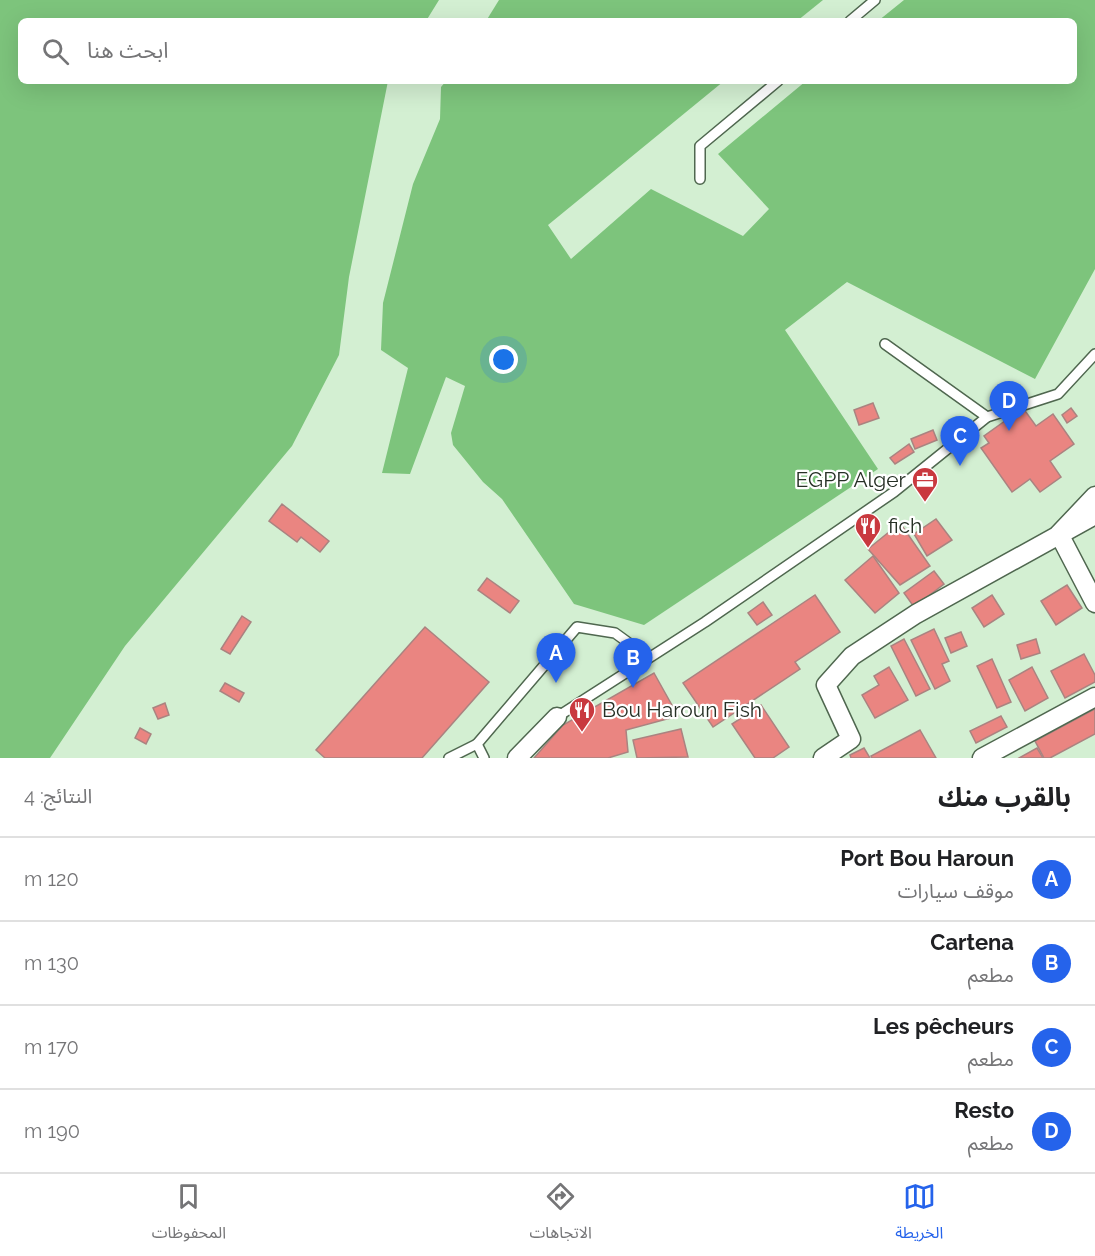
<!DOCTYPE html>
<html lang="ar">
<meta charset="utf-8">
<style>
body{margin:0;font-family:Raleway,"Noto Sans Arabic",sans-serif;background:#f6f6f6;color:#202124;direction:rtl}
.you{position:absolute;left:504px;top:360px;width:21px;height:21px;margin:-15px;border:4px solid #fff;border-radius:50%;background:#1a73e8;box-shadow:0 0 0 9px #1a73e833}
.badge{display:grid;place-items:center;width:39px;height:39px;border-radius:50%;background:#2563eb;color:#fff;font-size:20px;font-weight:700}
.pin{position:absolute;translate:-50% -50px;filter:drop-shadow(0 2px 3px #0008)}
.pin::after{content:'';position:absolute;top:32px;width:21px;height:18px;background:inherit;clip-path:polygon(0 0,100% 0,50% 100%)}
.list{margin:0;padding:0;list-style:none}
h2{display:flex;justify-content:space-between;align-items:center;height:78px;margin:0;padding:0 24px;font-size:26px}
h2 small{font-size:20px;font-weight:400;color:#757577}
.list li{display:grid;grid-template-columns:39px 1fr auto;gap:18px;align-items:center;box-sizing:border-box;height:84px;padding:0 24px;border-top:2px solid #e0e0e0}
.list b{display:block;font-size:22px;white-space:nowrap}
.list p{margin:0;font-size:20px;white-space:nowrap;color:#757577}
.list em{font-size:20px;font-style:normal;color:#757577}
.icon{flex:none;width:33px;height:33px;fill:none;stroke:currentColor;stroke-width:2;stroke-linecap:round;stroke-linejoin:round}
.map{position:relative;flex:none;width:1095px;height:758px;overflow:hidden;direction:ltr}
.search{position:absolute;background:#fff;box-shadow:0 6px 24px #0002;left:18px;right:18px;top:18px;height:66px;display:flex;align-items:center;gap:15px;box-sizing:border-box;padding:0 21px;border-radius:9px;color:#757577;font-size:22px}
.sheet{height:414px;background:#fff}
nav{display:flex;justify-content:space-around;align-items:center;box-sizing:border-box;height:84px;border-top:2px solid #e0e0e0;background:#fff;font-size:16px;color:#757577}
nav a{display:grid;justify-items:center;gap:3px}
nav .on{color:#2563eb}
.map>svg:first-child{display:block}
</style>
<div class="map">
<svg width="1095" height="758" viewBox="0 0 1095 758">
<rect width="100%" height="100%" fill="#d3efd2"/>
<g fill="#7dc47c">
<path d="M 0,0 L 439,0 L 426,21 L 21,21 L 21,81 L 388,81 L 349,277 L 339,355 L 292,446 L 125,646 L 50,758 L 0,758 Z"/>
<path d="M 499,0 L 823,0 L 797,21 L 486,21 Z"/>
<path d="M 904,0 L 1095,0 L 1095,269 L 1035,379 L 847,282 L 785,330 L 878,469 L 644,625 L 574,604 L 502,499 L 483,482 L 453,445 L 451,433 L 465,386 L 446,377 L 410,474 L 382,473 L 408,368 L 381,350 L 383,303 L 413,184 L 440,119 L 441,87 L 446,81 L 724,81 L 548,225 L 571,259 L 651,189 L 743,236 L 769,209 L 718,154 L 806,81 L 1074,81 L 1074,21 L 878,21 Z"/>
</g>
<g fill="#ea8581" stroke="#aa8380" stroke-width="1.5">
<path d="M 873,403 L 879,418 L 859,425 L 854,410 Z"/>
<path d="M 1023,408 L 1036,426 L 1053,414 L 1074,444 L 1050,461 L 1061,477 L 1040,492 L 1030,479 L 1012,492 L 981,448 L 989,443 L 984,436 Z"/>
<path d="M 1071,408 L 1077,416 L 1067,423 L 1062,415 Z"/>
<path d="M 933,430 L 937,440 L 915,449 L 911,439 Z"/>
<path d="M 909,444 L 914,452 L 895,464 L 890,458 Z"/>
<path d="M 282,504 L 329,541 L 320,552 L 301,537 L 297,542 L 269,521 Z"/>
<path d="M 936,519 L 952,540 L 927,556 L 914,534 Z"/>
<path d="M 900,523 L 930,566 L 900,585 L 868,549 Z"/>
<path d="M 873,556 L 899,593 L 875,613 L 845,580 Z"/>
<path d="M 934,571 L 944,584 L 914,607 L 904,593 Z"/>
<path d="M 487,578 L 519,601 L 510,613 L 478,590 Z"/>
<path d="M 1067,585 L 1082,608 L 1056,625 L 1041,601 Z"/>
<path d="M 815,595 L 840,632 L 795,662 L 800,669 L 713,727 L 683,683 Z"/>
<path d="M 992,595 L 1004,614 L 984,627 L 972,608 Z"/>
<path d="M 763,602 L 772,615 L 757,625 L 748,613 Z"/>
<path d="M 242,616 L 251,622 L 230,654 L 221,649 Z"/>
<path d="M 425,627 L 489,682 L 422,758 L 325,758 L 316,750 Z"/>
<path d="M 934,629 L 949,661 L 942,664 L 950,681 L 935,689 L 911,640 Z"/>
<path d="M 961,632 L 967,646 L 951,653 L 945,638 Z"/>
<path d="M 904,639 L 930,689 L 916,696 L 891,646 Z"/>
<path d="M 1036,639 L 1040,653 L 1021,659 L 1017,645 Z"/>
<path d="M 1084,654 L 1095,675 L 1095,682 L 1065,698 L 1051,671 Z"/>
<path d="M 992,659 L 1011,702 L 997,708 L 977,666 Z"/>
<path d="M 889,667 L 908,700 L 875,718 L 862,695 L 879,685 L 874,676 Z"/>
<path d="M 1032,667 L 1048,698 L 1025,711 L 1009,680 Z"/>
<path d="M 654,673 L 678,716 L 626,730 L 628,752 L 608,758 L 534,758 L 563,725 Z"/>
<path d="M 225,683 L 244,693 L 239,702 L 220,691 Z"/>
<path d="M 165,703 L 169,715 L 158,719 L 153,708 Z"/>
<path d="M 761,705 L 789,747 L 773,758 L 755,758 L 732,724 Z"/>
<path d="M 1095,709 L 1095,734 L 1050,758 L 1044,758 L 1035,741 Z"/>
<path d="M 1001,716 L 1007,727 L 976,743 L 970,731 Z"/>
<path d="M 140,728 L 151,734 L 146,744 L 135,738 Z"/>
<path d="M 681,729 L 688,757 L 637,758 L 633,740 Z"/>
<path d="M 920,730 L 936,758 L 872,758 L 871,756 Z"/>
<path d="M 864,748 L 870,758 L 851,758 L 850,755 Z"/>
<path d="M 1037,748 L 1043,758 L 1019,758 Z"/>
</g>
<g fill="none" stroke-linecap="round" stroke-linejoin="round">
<g stroke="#4f674f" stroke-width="12">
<g id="lane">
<path d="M 850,21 L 875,0"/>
<path d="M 700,179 L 700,146 L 778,81"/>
<path d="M 885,344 L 987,417"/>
<path d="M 557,717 L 705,622 L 894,492 L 987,417 L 1058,394 L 1095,354"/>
<path d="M 449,758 L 477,744"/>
<path d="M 484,758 L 477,744 L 577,627 L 615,633 L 648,657"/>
</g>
</g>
<g stroke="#4f674f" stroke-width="21">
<g id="street">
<path d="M 1095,496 L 1059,534 L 1095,603"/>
<path d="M 517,758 L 557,717"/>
<path d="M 823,758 L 851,739 L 826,685 L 852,656 L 916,614 L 1095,515"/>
<path d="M 982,758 L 1095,697"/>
</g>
</g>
<use href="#lane" stroke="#fff" stroke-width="9"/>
<use href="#street" stroke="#fff" stroke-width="18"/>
</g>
<defs>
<g id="office-pin" transform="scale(1.35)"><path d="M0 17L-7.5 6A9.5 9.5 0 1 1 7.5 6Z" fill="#c9393f" stroke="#fff"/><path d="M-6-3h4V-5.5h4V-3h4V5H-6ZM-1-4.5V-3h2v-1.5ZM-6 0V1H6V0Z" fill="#fff"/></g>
<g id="restaurant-pin" transform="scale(1.35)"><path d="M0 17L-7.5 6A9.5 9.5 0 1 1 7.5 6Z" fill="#c9393f" stroke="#fff"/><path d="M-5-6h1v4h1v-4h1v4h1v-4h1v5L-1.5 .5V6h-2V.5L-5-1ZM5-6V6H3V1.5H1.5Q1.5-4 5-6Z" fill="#fff"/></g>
</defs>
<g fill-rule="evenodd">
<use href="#office-pin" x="925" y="480"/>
<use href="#restaurant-pin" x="868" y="526"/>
<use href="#restaurant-pin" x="582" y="710"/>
</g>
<g text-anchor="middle" stroke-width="4.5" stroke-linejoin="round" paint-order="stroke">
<g font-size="21" fill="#263025" stroke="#fff" text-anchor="start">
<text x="906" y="487" text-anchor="end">EGPP Alger</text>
<text x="888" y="533">fich</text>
<text x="602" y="717">Bou Haroun Fish</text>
</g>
</g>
</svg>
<div class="you"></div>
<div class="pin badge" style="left:556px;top:683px">A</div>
<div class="pin badge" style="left:633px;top:688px">B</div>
<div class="pin badge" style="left:960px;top:466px">C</div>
<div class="pin badge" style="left:1009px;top:431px">D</div>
<div class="search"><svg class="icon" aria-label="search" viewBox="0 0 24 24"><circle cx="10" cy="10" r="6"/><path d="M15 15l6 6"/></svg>ابحث هنا</div>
</div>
<section class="sheet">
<h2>بالقرب منك<small>النتائج: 4</small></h2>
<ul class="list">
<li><span class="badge">A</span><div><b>Port Bou Haroun</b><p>موقف سيارات</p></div><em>120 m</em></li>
<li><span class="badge">B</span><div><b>Cartena</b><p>مطعم</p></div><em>130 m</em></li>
<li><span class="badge">C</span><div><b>Les pêcheurs</b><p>مطعم</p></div><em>170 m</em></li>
<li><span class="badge">D</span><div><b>Resto</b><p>مطعم</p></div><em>190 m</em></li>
</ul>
</section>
<nav>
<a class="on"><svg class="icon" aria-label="map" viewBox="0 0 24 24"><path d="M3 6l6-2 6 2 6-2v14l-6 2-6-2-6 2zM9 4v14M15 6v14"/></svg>الخريطة</a>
<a><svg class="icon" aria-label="directions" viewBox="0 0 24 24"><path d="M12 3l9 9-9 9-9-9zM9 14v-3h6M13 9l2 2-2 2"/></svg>الاتجاهات</a>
<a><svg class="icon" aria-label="saved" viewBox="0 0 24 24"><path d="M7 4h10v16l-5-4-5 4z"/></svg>المحفوظات</a>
</nav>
